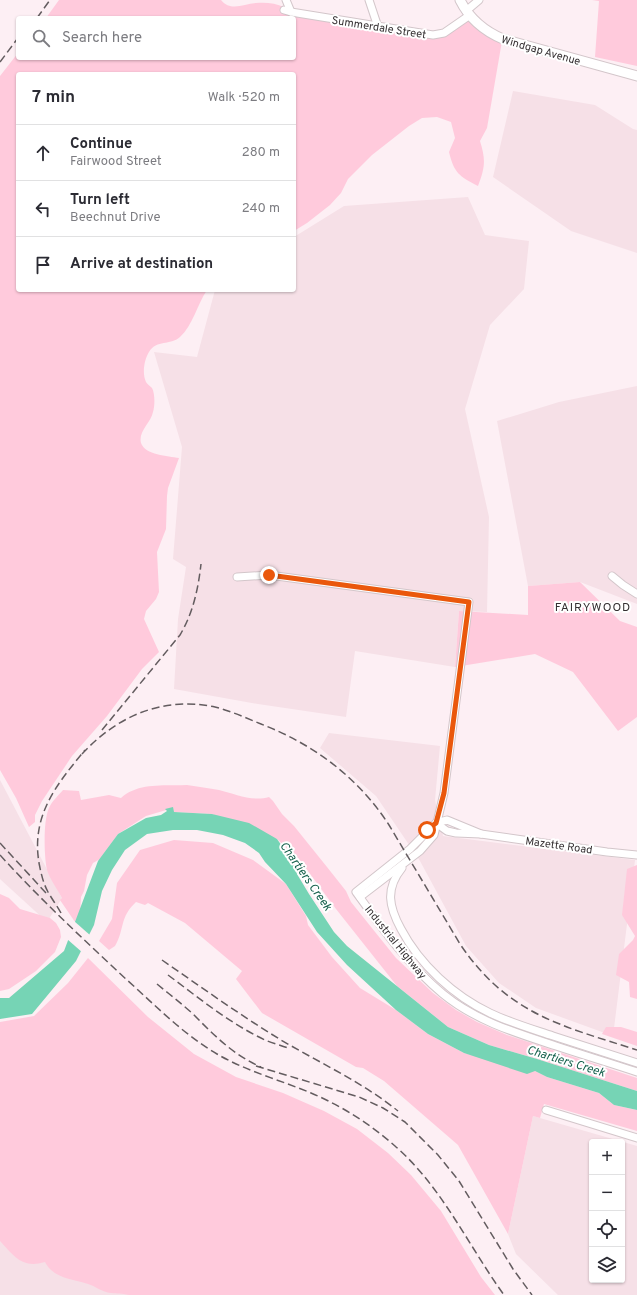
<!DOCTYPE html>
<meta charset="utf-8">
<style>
body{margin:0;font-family:Overpass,sans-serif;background:#f7f7f7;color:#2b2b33}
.controls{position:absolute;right:12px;bottom:12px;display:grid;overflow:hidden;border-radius:4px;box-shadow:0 1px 3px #0004}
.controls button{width:36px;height:36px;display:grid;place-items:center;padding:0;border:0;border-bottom:1px solid #e1e1e2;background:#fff;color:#2b2b33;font:20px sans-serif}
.stop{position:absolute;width:12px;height:12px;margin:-9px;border:3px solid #ea580c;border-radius:50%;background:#fff}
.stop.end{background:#ea580c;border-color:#fff;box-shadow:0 1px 4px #0008}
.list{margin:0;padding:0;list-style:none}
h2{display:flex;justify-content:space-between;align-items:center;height:52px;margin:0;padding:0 16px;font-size:17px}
h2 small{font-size:13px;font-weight:400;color:#7c7c81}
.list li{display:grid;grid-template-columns:26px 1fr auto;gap:12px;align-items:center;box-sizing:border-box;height:56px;padding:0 16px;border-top:1px solid #e1e1e2}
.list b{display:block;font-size:15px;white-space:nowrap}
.list p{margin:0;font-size:13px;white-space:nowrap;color:#7c7c81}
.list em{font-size:13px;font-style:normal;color:#7c7c81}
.icon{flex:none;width:22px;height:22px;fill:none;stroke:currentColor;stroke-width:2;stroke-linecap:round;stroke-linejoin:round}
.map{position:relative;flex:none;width:637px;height:1295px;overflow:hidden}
.search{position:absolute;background:#fff;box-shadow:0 1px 3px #0004;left:16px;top:16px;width:280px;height:44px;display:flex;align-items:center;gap:10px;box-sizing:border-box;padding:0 14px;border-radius:4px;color:#7c7c81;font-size:15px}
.panel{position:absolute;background:#fff;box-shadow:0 1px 3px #0004;left:16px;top:72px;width:280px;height:220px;border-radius:4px}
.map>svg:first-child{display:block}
</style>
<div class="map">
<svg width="637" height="1295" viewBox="0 0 637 1295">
<rect width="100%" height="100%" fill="#fdeff4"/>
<g fill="#f6e0e7" fill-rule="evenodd">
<path d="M 513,91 L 595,105 L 633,129 L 637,130 L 637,253 L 571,231 L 493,177 Z"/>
<path d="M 468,197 L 485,235 L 529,241 L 524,289 L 490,325 L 465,409 L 489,517 L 487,612 L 459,611 L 455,667 L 355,651 L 346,717 L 258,704 L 174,689 L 178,619 L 186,567 L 173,559 L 182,447 L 154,352 L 197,357 L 215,290 L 294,290 L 294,237 L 344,206 Z"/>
<path d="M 637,386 L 637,604 L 580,582 L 528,586 L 497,421 L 559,402 Z"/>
<path d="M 329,733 L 440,746 L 435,800 L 443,836 L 635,860 L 613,1036 L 536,1008 L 499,983 L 466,946 L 420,861 L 376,796 L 320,748 Z"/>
<path d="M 0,780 L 62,898 L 47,922 L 0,879 Z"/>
<path d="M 533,1116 L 637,1146 L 637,1295 L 558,1295 L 516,1254 L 508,1234 ZM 592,1142 L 622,1142 L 622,1280 L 592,1280 Z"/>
<path d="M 0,1219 L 368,1295 L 0,1295 Z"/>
</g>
<g fill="#ffcadc">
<path d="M 59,0 L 221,0 C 231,12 243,4 256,3 C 265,2 276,3 284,7 L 432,37 L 469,18 L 502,41 L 487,128 L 480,141 C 486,160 485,168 478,186 C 459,176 454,173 449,152 L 455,138 L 451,122 L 437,117 L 422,118 L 409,126 L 372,155 L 348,179 L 341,193 L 330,205 L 307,223 L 294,231 L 294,74 L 18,74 L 18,290 L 207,290 C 197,305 193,325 180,337 C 170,346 157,339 149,352 C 144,360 142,374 146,382 C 147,384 150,386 152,388 C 155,393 155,406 153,412 C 151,423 138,431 141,443 C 145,455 168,456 179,458 L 168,488 L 167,496 L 166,529 L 157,552 L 159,592 L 156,599 L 146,611 L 144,619 L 159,652 L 142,669 L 107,716 L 72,756 L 42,801 L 35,815 L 35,822 L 29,827 L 16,798 L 0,770 L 0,76 L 18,53 L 18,58 L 294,58 L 294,18 L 46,18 Z"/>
<path d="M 592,0 L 637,0 L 637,66 L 595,57 L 599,1 Z"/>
<path d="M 580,582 L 620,621 L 637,627 L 637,717 L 618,731 L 573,672 L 535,654 L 455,667 L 459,611 L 528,615 L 528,586 Z"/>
<path d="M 187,785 C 198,787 209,788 219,790 C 235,794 253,802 269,797 L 273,801 L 282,814 L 294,826 L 327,867 L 346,891 L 351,902 L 396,958 L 433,993 L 456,1010 L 477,1022 L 507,1035 L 637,1078 L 637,1091 L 537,1059 L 489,1045 L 448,1027 L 397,986 L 336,909 L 302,863 L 277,839 L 212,814 L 173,812 L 173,808 L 146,816 L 118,834 L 100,859 L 93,863 L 87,875 L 84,891 L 81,897 L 80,913 L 75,922 L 60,900 L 62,898 C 57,889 50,879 47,870 C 44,856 43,821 49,808 C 52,801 58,796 63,790 L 79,791 L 81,800 L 109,795 L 121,798 C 138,782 166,786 187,785 Z"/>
<path d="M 174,840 L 213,843 L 253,860 L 286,884 L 306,916 L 308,925 L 332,957 L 360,988 L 396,1010 L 428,1034 L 464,1053 L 535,1071 L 547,1077 L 599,1093 L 614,1105 L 637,1110 L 637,1131 L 544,1104 L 540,1118 L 533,1116 L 508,1234 L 458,1145 L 384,1081 L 363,1068 L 356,1067 L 262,1013 L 236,979 L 242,971 L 185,923 L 148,903 L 145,905 L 136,902 C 119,918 125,929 115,946 L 109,950 L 99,941 L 112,919 L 117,883 L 140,850 Z"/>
<path d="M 637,865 L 637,999 L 630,997 L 629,982 L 616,975 L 619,954 L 633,940 L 635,936 L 622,915 L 627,869 Z"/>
<path d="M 0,894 L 9,898 L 20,909 L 50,918 L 56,923 L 60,930 L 61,937 L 55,952 L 36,971 L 9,989 L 0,991 Z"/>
<path d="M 88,958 L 148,1017 L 194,1054 L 236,1077 L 283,1093 L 324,1111 L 357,1129 L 388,1153 L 411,1175 L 441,1211 L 481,1277 L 495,1295 L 129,1295 C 121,1293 118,1294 111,1293 C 102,1292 95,1286 88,1284 C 72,1279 53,1278 45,1262 C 22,1269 14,1256 0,1241 L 0,1022 L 34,1016 L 68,983 Z"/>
<path d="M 606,1027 L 621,1027 L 637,1032 L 637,1046 L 602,1034 Z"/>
</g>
<path fill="#76d4b5" d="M 173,807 L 174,812 L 212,814 L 249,823 L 277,839 L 292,860 L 297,874 L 309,894 L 334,932 L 347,946 L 448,1027 L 489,1045 L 537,1059 L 637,1091 L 637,1110 L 614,1105 L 599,1093 L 547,1077 L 535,1071 L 527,1074 L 464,1053 L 428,1034 L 396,1010 L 347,965 L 317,932 L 286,884 L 265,862 L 259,853 L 245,843 L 223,835 L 197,830 L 173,830 L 147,834 L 125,850 L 112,870 L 102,891 L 94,925 L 76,961 L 32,1014 L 0,1019 L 0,998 L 9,998 L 64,951 L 98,861 L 118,834 L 146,818 L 161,815 L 167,811 L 165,809 Z"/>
<path fill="#fdeff4" d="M 74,921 L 91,936 L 83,953 L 67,939 Z"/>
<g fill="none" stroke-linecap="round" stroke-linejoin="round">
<g stroke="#d3c6ca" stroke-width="9">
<g id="minor">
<path d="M 286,0 L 291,12"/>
<path d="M 369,0 L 378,27"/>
<path d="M 284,10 L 291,12 L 433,35 L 444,33 L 470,15"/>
<path d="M 466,11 L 479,0"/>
<path d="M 612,576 L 623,585 L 637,594"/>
<path d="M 237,577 L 269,575 L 469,602 L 444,793 L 434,835 L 420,851 L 360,897"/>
<path d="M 436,823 L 447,831 L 456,833 L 481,834 L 607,852 L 637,855"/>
<path d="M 481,834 L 447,820 L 436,823 L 410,849 L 356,892 C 382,928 409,966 443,994 C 476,1021 516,1033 556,1046 C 583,1055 610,1063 637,1072"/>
<path d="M 402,868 C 385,889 389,907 401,929 C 420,965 454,996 490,1013 C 511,1023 532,1029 553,1036 C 581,1045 609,1054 637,1063"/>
<path d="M 546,1110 L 637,1138"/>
</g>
</g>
<g stroke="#d3c6ca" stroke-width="11">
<path id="major" d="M 460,0 C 469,18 484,31 503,39 L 637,76"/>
</g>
<use href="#minor" stroke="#fff" stroke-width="7"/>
<use href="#major" stroke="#fff" stroke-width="9"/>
<g stroke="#635c5f" stroke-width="1.5" stroke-dasharray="8 4" stroke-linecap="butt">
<path d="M 37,18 L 50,0"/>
<path d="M 0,62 L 18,38"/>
<path d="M 102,730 L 180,635 C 193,613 198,590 201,564"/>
<path d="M 82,754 C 117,716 163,696 215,707 C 231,711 246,718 261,724 C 313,744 358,777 389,825 L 460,944 C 507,1014 562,1026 637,1050"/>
<path d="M 0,843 L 46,893"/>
<path d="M 0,855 C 40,899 83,939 127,980 C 156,1006 183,1034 217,1054 C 246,1071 280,1080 311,1093 C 342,1106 370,1124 395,1146 C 442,1187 468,1245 504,1295"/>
<path d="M 61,913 C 57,906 52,899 48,892 C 43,883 41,873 39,863 C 31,815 57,784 85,750"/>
<path d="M 162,960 C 201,987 240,1015 281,1040 C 320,1063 362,1082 398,1111"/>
<path d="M 168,975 C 199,998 229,1023 265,1040 C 272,1043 280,1045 288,1048"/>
<path d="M 157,984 C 169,994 181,1003 193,1014 C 214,1035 233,1055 261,1067"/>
<path d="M 256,1066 L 359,1097 L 383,1108 L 405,1122 L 438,1155 L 459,1181 L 513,1269 L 532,1295"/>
</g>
</g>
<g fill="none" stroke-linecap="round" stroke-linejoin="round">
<path stroke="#ea580c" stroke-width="5" d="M 269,575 L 469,602 L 444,793 L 436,823 L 427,830"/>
</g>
<g text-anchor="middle" stroke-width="4" stroke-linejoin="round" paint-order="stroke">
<g font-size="11" fill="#342f31" stroke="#fff">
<text transform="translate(379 27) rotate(9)" y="4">Summerdale Street</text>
<text transform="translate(541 50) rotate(16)" y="4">Windgap Avenue</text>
<text transform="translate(559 845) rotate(8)" y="4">Mazette Road</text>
<text transform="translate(396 942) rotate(51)" y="4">Industrial Highway</text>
</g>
<g font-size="12" letter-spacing="1" fill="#342f31" stroke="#fff">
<text x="593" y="611">FAIRYWOOD</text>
</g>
<g font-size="12" font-style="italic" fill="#17614d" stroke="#fff">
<text transform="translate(306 876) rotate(55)" y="4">Chartiers Creek</text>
<text transform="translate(566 1061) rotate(17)" y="4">Chartiers Creek</text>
</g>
</g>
</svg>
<div class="controls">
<button>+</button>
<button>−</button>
<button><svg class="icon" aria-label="locate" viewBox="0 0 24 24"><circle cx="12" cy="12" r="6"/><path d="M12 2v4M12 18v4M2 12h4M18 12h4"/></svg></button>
<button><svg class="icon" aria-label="layers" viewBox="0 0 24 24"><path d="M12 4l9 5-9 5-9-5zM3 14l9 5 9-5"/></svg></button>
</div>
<div class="stop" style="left:427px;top:830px"></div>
<div class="stop end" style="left:269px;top:575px"></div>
<div class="search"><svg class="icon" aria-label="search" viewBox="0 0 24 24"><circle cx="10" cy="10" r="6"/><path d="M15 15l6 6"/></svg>Search here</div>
<section class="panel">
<h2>7 min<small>Walk · 520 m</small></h2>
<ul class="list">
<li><svg class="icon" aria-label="ahead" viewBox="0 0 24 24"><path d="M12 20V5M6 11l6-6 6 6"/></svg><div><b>Continue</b><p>Fairwood Street</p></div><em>280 m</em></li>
<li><svg class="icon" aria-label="left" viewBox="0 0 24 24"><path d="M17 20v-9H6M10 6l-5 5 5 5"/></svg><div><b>Turn left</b><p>Beechnut Drive</p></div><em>240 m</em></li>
<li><svg class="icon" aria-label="arrive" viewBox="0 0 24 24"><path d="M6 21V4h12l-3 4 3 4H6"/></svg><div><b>Arrive at destination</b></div></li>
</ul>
</section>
</div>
